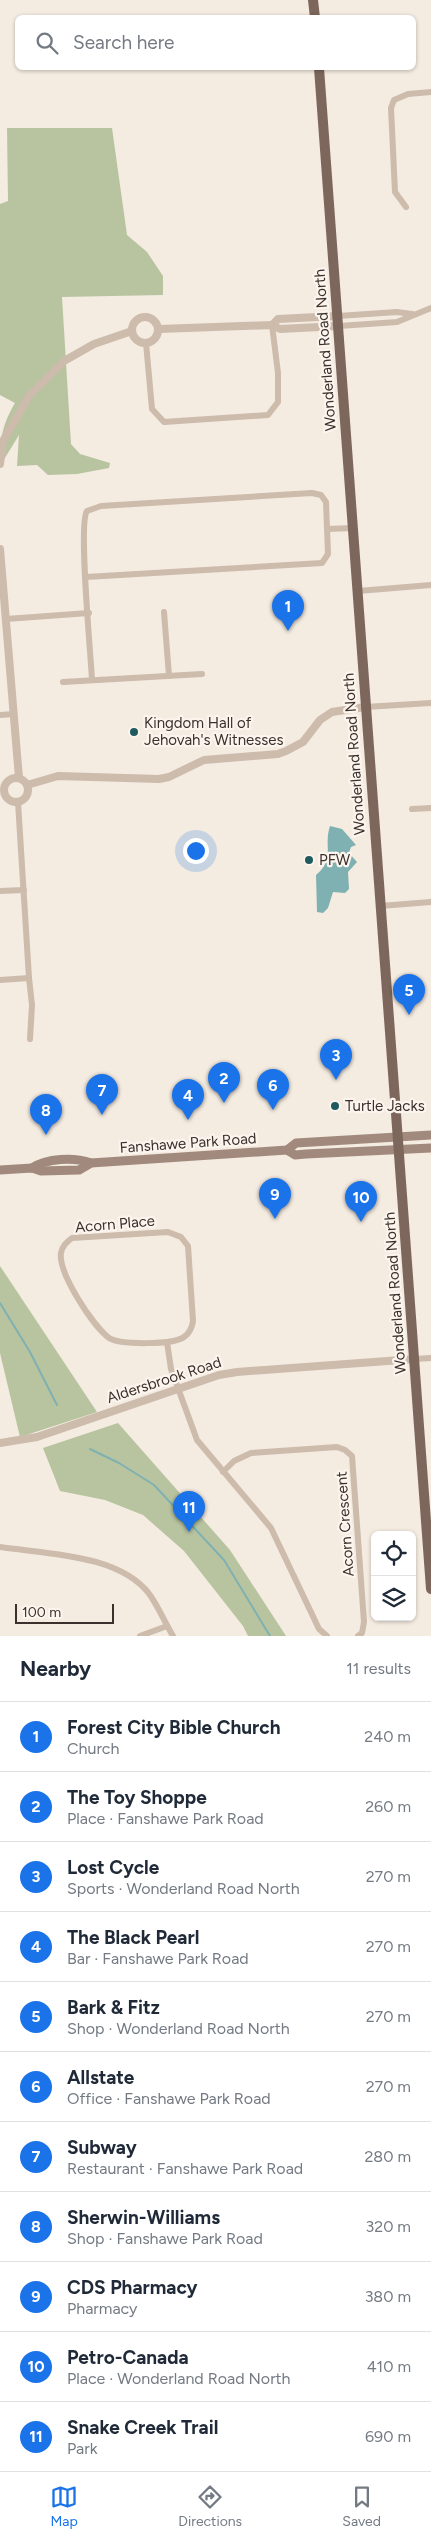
<!DOCTYPE html>
<meta charset="utf-8">
<style>
body{margin:0;font-family:Figtree,sans-serif;background:#f6f6f7;color:#1f2937}
.controls{position:absolute;right:15px;bottom:15px;display:grid;overflow:hidden;border-radius:8px;box-shadow:0 1px 4px #0004}
.controls button{width:45px;height:45px;display:grid;place-items:center;padding:0;border:0;border-bottom:1px solid #e0e1e3;background:#fff;color:#1f2937;font:25px sans-serif}
.scale{position:absolute;left:15px;bottom:12px;width:99px;box-sizing:border-box;padding-left:5px;border:2px solid #3b302b;border-top:0;font-size:14px;line-height:18px;white-space:nowrap;color:#3b302b;-webkit-text-stroke:4px #fbf5ee;paint-order:stroke}
.you{position:absolute;left:195px;top:850px;width:18px;height:18px;margin:-12px;border:4px solid #fff;border-radius:50%;background:#1a73e8;box-shadow:0 0 0 8px #1a73e833}
.badge{display:grid;place-items:center;width:32px;height:32px;border-radius:50%;background:#1a73e8;color:#fff;font-size:16px;font-weight:700}
.pin{position:absolute;translate:-50% -41px;filter:drop-shadow(0 1px 2px #0008)}
.pin::after{content:'';position:absolute;top:26px;width:18px;height:15px;background:inherit;clip-path:polygon(0 0,100% 0,50% 100%)}
.list{margin:0;padding:0;list-style:none}
h2{display:flex;justify-content:space-between;align-items:center;height:65px;margin:0;padding:0 20px;font-size:21px}
h2 small{font-size:16px;font-weight:400;color:#747a83}
.list li{display:grid;grid-template-columns:32px 1fr auto;gap:15px;align-items:center;box-sizing:border-box;height:70px;padding:0 20px;border-top:1px solid #e0e1e3}
.list b{display:block;font-size:19px;white-space:nowrap}
.list p{margin:0;font-size:16px;white-space:nowrap;color:#747a83}
.list em{font-size:16px;font-style:normal;color:#747a83}
.icon{flex:none;width:28px;height:28px;fill:none;stroke:currentColor;stroke-width:2;stroke-linecap:round;stroke-linejoin:round}
.map{position:relative;flex:none;width:431px;height:1636px;overflow:hidden}
.search{position:absolute;background:#fff;box-shadow:0 1px 4px #0004;left:15px;right:15px;top:15px;height:55px;display:flex;align-items:center;gap:12px;box-sizing:border-box;padding:0 18px;border-radius:8px;color:#747a83;font-size:19px}
.sheet{height:835px;background:#fff}
nav{display:flex;justify-content:space-around;align-items:center;box-sizing:border-box;height:70px;border-top:1px solid #e0e1e3;background:#fff;font-size:14px;color:#747a83}
nav a{display:grid;justify-items:center;gap:2px}
nav .on{color:#1a73e8}
.map>svg:first-child{display:block}
</style>
<div class="map">
<svg width="431" height="1636" viewBox="0 0 431 1636">
<rect width="100%" height="100%" fill="#f4ebe1"/>
<g fill="#b8c4a0">
<path d="M 7,128 L 112,128 L 127,235 L 147,252 L 163,276 L 163,295 L 62,297 L 71,444 L 80,454 L 110,463 L 109,468 L 77,474 L 48,475 L 37,465 L 17,466 L 19,435 L 0,466 C 0,439 2,425 15,403 L 0,395 L 0,204 L 8,201 Z"/>
<path d="M 0,1266 L 97,1412 L 20,1437 L 0,1353 Z"/>
<path d="M 118,1423 L 230,1550 L 286,1636 L 248,1636 L 243,1626 L 184,1551 L 143,1515 L 105,1500 L 60,1491 L 43,1448 Z"/>
</g>
<path fill="#7fb0b2" d="M 330,826 L 342,829 L 356,845 L 351,847 L 349,853 L 357,862 L 348,872 L 349,889 L 345,893 L 333,892 L 328,908 L 323,913 L 317,912 L 316,875 C 336,858 323,847 330,826 Z"/>
<g fill="none" stroke-linecap="round" stroke-linejoin="round">
<g stroke="#7fb0b2" stroke-width="2">
<path d="M 0,1303 L 30,1352 L 57,1405"/>
<path d="M 90,1449 L 119,1463 L 154,1485 L 224,1560 L 270,1636"/>
</g>
<g stroke="#cdbbac" stroke-width="6">
<path d="M 406,207 L 395,192 L 391,108 L 394,100 L 408,94 L 431,92"/>
<path d="M 338,316 L 397,312 L 412,314"/>
<path d="M 339,326 L 397,322 L 431,308"/>
<path d="M 146,343 L 152,409 L 164,422 L 268,415 L 278,402 L 278,373 L 272,325"/>
<path d="M 327,529 L 353,528"/>
<path d="M 86,577 L 322,563 L 328,554 L 326,502 L 321,495 L 312,493 L 101,506 L 87,511 C 78,523 91,656 92,680"/>
<path d="M 358,591 L 431,585"/>
<path d="M 164,612 L 169,676"/>
<path d="M 6,619 L 89,613"/>
<path d="M 63,682 L 202,674"/>
<path d="M 365,707 L 431,703"/>
<path d="M 0,715 L 14,714"/>
<path d="M 412,809 L 431,808"/>
<path d="M 0,891 L 24,890"/>
<path d="M 380,906 L 431,902"/>
<path d="M 29,978 L 32,1005 L 30,1039"/>
<path d="M 0,980 L 29,978 L 18,802"/>
<path d="M 168,1232 L 181,1237 L 188,1246 L 193,1321 C 192,1328 190,1333 184,1337 C 173,1345 120,1345 109,1338 C 93,1326 58,1273 61,1253 C 62,1246 67,1242 72,1238 Z"/>
<path d="M 167,1342 L 171,1369 L 197,1440 L 271,1528 L 319,1629 L 327,1636"/>
<path d="M 415,1359 L 431,1358"/>
<path d="M 223,1472 L 234,1461 L 251,1453 L 337,1447 L 345,1450 L 352,1456 L 364,1622 L 362,1633 L 358,1636"/>
<path d="M 0,1547 C 46,1554 120,1554 150,1595 C 159,1608 165,1623 173,1636"/>
<path d="M 140,1636 L 167,1626"/>
</g>
<g stroke="#cdbbac" stroke-width="8">
<circle cx="145" cy="330" r="13"/>
<path d="M 272,325 L 278,319 L 338,316"/>
<path d="M 159,329 L 272,325 L 280,329 L 339,326"/>
<path d="M 0,464 L 3,441 L 29,396 L 64,361 L 94,344 L 132,331"/>
<path d="M 0,549 L 19,778"/>
<circle cx="16" cy="790" r="12"/>
<path d="M 27,785 L 58,776 L 159,779 L 169,777 L 204,760 L 278,754 L 286,751 L 303,742 L 320,720 L 332,712 L 365,707"/>
<path d="M 0,1443 L 37,1437 L 219,1375 L 237,1372 L 415,1359"/>
</g>
<g stroke="#a18a7d" stroke-width="9">
<path d="M 287,1150 L 295,1155 L 306,1154 L 431,1148"/>
<path d="M 32,1168 C 47,1158 74,1157 91,1163"/>
<path d="M 0,1170 L 32,1168 L 41,1171 L 79,1170 L 91,1163 L 287,1150 L 296,1143 L 431,1135"/>
</g>
<g stroke="#7d675c" stroke-width="10">
<path d="M 313,0 L 315,18"/>
<path d="M 319,68 L 431,1589"/>
</g>
</g>
<g fill="#1f5a5e" stroke="#fbf5ee" stroke-width="2">
<circle cx="134" cy="732" r="5"/>
<circle cx="309" cy="860" r="5"/>
<circle cx="335" cy="1106" r="5"/>
</g>
<g text-anchor="middle" stroke-width="4.5" stroke-linejoin="round" paint-order="stroke">
<g font-size="15" fill="#3b302b" stroke="#fbf5ee">
<text transform="translate(325 350) rotate(-94)" y="5">Wonderland Road North</text>
<text transform="translate(354 754) rotate(-94)" y="5">Wonderland Road North</text>
<text transform="translate(188 1143) rotate(-4)" y="5">Fanshawe Park Road</text>
<text transform="translate(115 1224) rotate(-5)" y="5">Acorn Place</text>
<text transform="translate(395 1293) rotate(-94)" y="5">Wonderland Road North</text>
<text transform="translate(164 1380) rotate(-18)" y="5">Aldersbrook Road</text>
<text transform="translate(345 1524) rotate(-94)" y="5">Acorn Crescent</text>
</g>
<g font-size="15" fill="#3b302b" stroke="#fbf5ee" text-anchor="start">
<text x="144" y="728">Kingdom Hall of<tspan x="144" dy="17">Jehovah's Witnesses</tspan></text>
<text x="319" y="865">PFW</text>
<text x="345" y="1111">Turtle Jacks</text>
</g>
</g>
</svg>
<div class="controls">
<button><svg class="icon" aria-label="locate" viewBox="0 0 24 24"><circle cx="12" cy="12" r="6"/><path d="M12 2v4M12 18v4M2 12h4M18 12h4"/></svg></button>
<button><svg class="icon" aria-label="layers" viewBox="0 0 24 24"><path d="M12 4l9 5-9 5-9-5zM3 14l9 5 9-5"/></svg></button>
</div>
<div class="scale">100 m</div>
<div class="you"></div>
<div class="pin badge" style="left:288px;top:631px">1</div>
<div class="pin badge" style="left:224px;top:1103px">2</div>
<div class="pin badge" style="left:336px;top:1080px">3</div>
<div class="pin badge" style="left:188px;top:1120px">4</div>
<div class="pin badge" style="left:409px;top:1015px">5</div>
<div class="pin badge" style="left:273px;top:1110px">6</div>
<div class="pin badge" style="left:102px;top:1115px">7</div>
<div class="pin badge" style="left:46px;top:1135px">8</div>
<div class="pin badge" style="left:275px;top:1219px">9</div>
<div class="pin badge" style="left:361px;top:1222px">10</div>
<div class="pin badge" style="left:189px;top:1532px">11</div>
<div class="search"><svg class="icon" aria-label="search" viewBox="0 0 24 24"><circle cx="10" cy="10" r="6"/><path d="M15 15l6 6"/></svg>Search here</div>
</div>
<section class="sheet">
<h2>Nearby<small>11 results</small></h2>
<ul class="list">
<li><span class="badge">1</span><div><b>Forest City Bible Church</b><p>Church</p></div><em>240 m</em></li>
<li><span class="badge">2</span><div><b>The Toy Shoppe</b><p>Place · Fanshawe Park Road</p></div><em>260 m</em></li>
<li><span class="badge">3</span><div><b>Lost Cycle</b><p>Sports · Wonderland Road North</p></div><em>270 m</em></li>
<li><span class="badge">4</span><div><b>The Black Pearl</b><p>Bar · Fanshawe Park Road</p></div><em>270 m</em></li>
<li><span class="badge">5</span><div><b>Bark &amp; Fitz</b><p>Shop · Wonderland Road North</p></div><em>270 m</em></li>
<li><span class="badge">6</span><div><b>Allstate</b><p>Office · Fanshawe Park Road</p></div><em>270 m</em></li>
<li><span class="badge">7</span><div><b>Subway</b><p>Restaurant · Fanshawe Park Road</p></div><em>280 m</em></li>
<li><span class="badge">8</span><div><b>Sherwin-Williams</b><p>Shop · Fanshawe Park Road</p></div><em>320 m</em></li>
<li><span class="badge">9</span><div><b>CDS Pharmacy</b><p>Pharmacy</p></div><em>380 m</em></li>
<li><span class="badge">10</span><div><b>Petro-Canada</b><p>Place · Wonderland Road North</p></div><em>410 m</em></li>
<li><span class="badge">11</span><div><b>Snake Creek Trail</b><p>Park</p></div><em>690 m</em></li>
</ul>
</section>
<nav>
<a class="on"><svg class="icon" aria-label="map" viewBox="0 0 24 24"><path d="M3 6l6-2 6 2 6-2v14l-6 2-6-2-6 2zM9 4v14M15 6v14"/></svg>Map</a>
<a><svg class="icon" aria-label="directions" viewBox="0 0 24 24"><path d="M12 3l9 9-9 9-9-9zM9 14v-3h6M13 9l2 2-2 2"/></svg>Directions</a>
<a><svg class="icon" aria-label="saved" viewBox="0 0 24 24"><path d="M7 4h10v16l-5-4-5 4z"/></svg>Saved</a>
</nav>
